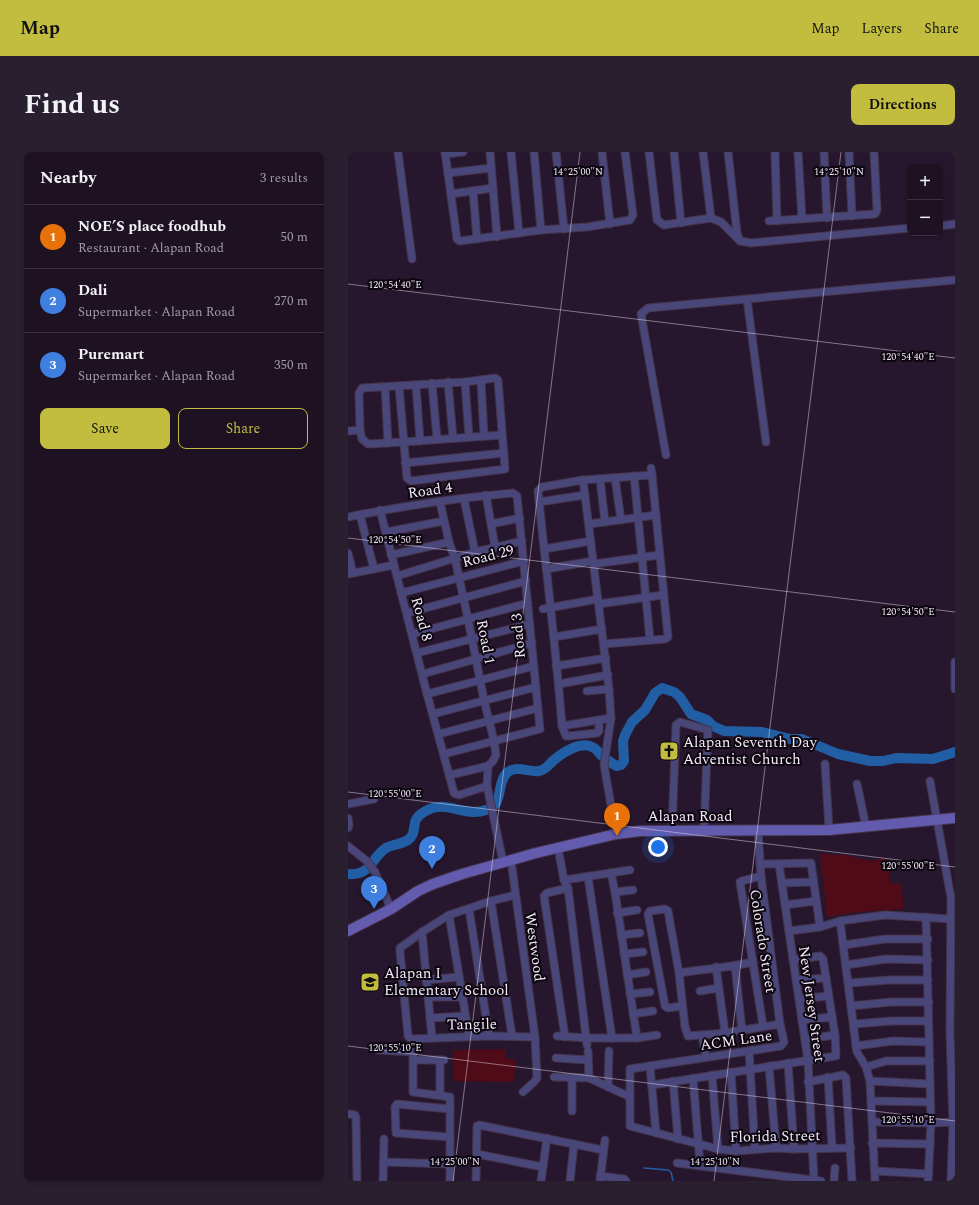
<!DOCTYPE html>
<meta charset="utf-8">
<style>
body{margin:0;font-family:Spectral,serif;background:#2a1f2f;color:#f1f3f6}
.controls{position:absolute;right:12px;top:12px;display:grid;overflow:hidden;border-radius:8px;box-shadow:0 2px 6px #0003}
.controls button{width:36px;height:36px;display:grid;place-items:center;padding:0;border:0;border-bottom:1px solid #3b3140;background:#1d1122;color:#f1f3f6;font:20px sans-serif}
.you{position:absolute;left:310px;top:695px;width:14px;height:14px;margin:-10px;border:3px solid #fff;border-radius:50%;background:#1a73e8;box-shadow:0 0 0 6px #1a73e833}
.badge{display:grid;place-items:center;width:26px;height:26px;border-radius:50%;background:#c2bd3f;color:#fff;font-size:13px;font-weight:700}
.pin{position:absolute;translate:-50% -33px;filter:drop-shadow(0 1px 2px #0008)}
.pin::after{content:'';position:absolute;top:21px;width:14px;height:12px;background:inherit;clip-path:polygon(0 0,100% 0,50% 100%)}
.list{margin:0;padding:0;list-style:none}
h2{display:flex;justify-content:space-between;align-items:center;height:52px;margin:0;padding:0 16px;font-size:17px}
h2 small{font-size:13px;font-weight:400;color:#a09da5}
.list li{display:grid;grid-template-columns:26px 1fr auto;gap:12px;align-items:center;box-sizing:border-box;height:64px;padding:0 16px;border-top:1px solid #3b3140}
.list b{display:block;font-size:15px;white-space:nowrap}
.list p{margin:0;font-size:13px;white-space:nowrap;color:#a09da5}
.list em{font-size:13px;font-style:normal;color:#a09da5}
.actions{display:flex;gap:8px;padding:12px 16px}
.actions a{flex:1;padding:9px 0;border:1px solid #c2bd3f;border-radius:8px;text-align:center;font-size:14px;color:#c2bd3f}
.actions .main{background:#c2bd3f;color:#111}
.map{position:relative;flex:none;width:607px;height:1029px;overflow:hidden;border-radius:8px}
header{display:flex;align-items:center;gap:24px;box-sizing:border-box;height:56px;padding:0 20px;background:#c2bd3f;color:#111}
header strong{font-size:19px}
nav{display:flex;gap:22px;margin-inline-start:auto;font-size:14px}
.intro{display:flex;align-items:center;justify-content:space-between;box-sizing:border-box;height:96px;padding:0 24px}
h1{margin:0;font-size:28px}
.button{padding:10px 18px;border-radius:8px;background:#c2bd3f;color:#111;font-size:14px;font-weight:700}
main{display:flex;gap:24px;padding:0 24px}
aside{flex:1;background:#1d1122;border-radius:8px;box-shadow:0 2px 6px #0003}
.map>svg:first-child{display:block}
</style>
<header>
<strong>Map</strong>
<nav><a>Map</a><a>Layers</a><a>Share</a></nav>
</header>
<div class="intro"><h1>Find us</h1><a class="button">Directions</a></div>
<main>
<aside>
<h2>Nearby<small>3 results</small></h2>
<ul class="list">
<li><span class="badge" style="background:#e8710a">1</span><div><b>NOE’S place foodhub</b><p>Restaurant · Alapan Road</p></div><em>50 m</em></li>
<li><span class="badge" style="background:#3f7fe0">2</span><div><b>Dali</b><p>Supermarket · Alapan Road</p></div><em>270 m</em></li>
<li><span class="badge" style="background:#3f7fe0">3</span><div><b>Puremart</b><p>Supermarket · Alapan Road</p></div><em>350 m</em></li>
</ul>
<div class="actions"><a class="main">Save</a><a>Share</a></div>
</aside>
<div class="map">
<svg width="607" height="1029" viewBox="0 0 607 1029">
<rect width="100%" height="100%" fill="#27172e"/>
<g fill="#4f0b18">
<path d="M 472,702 L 497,703 L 523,709 L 538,706 L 543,732 L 553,731 L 556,757 L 511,760 L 479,765 Z"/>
<path d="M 158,897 L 158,907 L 168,907 L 166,930 L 106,929 L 106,898 Z"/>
</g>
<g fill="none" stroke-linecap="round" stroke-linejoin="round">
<path stroke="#215ea3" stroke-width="1.5" d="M 296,1016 L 320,1018 L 323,1020 L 325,1029"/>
<path stroke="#215ea3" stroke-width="10" d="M 0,722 C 23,724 23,706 38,696 C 46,692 58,692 63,685 C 70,676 61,669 76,660 C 99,646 114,666 138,658 C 156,652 148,637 157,623 C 166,611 181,621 191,619 C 198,618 201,612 206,608 C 214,601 232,589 244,595 C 248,596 250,600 253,603 C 257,606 261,609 265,612 L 269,614 L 273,613 L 276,609 L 275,589 L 277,583 L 284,570 L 297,558 L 307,541 L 314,536 L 326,540 L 332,545 L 343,562 L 359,568 L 365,574 L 376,579 L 414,580 L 442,587 L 454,587 L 490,602 L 522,609 L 535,609 L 548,606 L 585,607 L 607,600"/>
<g stroke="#44344a" stroke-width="9">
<g id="street">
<path d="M 50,0 L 64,107"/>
<path d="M 97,0 L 109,87 L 112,89 L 193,78 L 239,75 L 282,68 L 285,63 L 277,0"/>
<path d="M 142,0 L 149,85"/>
<path d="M 163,0 L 171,81"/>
<path d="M 186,0 L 193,78"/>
<path d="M 208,0 L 216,77"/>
<path d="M 254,0 L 262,72"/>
<path d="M 301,0 L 309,68 L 316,73 L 363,66 L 373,70 L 392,89 L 403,91 L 562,76"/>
<path d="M 326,0 L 333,71"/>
<path d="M 355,0 L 363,66"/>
<path d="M 380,0 L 389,81 L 391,87"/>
<path d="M 427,0 L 429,69"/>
<path d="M 450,0 L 454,67"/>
<path d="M 476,0 L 479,66"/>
<path d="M 501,0 L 504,64"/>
<path d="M 97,2 L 115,0"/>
<path d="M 100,21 L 143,16"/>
<path d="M 125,39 L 129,87"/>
<path d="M 103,42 L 145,36"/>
<path d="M 421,69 L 527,62 L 529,58 L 526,0"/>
<path d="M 592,74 L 607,72"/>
<path d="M 399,147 L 418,290"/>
<path d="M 133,228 L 136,284"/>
<path d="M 100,230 L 105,286"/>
<path d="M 117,230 L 121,285"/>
<path d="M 84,231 L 89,287"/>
<path d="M 68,233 L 72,289"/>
<path d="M 51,234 L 59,326 L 63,329 L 157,317 L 150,228 L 147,226 L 117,230 L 14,236 L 11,241 L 12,278 L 14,287 L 20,292 L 55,290 L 154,283"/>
<path d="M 37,235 L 40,291"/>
<path d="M 0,279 L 12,278"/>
<path d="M 318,303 L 293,162 L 300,156 L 607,128"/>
<path d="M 57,311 L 156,301"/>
<path d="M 286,324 L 302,488"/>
<path d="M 267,326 L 273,368"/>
<path d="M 252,327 L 257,370"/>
<path d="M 235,328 L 261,537 L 263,566 L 256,613 L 268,682"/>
<path d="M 138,343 L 147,395"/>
<path d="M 116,347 L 127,400"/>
<path d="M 92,350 L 101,390 L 107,407 L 120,467 L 136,548 L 146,589 L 148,603 L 145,609 L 140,614 L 139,634 L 155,710"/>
<path d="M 191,350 L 237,343"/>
<path d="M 32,358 L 79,542 L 106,641 L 108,642 L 111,643 L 139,634"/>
<path d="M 12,363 L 26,417"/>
<path d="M 0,365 C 54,354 110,346 165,341 L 169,344 L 192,577 L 96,602"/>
<path d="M 143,372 L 172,366"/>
<path d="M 241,372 L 308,363"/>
<path d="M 38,380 L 96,369"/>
<path d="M 196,397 L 243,389"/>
<path d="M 0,401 L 5,421"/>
<path d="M 43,403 L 101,390"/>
<path d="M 246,412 L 311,403"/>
<path d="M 198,417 L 245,409"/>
<path d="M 0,422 L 46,413"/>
<path d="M 49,424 L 127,400 L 174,389"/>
<path d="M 53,441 L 176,409"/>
<path d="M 251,452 L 315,443"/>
<path d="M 195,457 L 250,447"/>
<path d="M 59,461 L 178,429"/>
<path d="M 64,482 L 180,451"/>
<path d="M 206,485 L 254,477"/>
<path d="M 256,492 L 317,487 L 320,485 L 304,323"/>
<path d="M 69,501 L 182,472"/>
<path d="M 607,510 L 607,537"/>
<path d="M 208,514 L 258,506"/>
<path d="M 75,522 L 184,491"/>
<path d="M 211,532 L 260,523"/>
<path d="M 239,539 L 261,537"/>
<path d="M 79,542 L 186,514"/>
<path d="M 85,562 L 188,535"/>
<path d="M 263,566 L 214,574 C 208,496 198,418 190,339 L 194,335 L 235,328 L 304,323 L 303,316"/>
<path d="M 214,574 L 218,584 L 221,584 L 249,581 L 251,579 L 251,569"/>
<path d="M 91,582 L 190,556"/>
<path d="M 477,612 L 481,678"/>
<path d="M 102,623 L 140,614"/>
<path d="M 582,629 L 603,746 L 602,881 L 605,970 L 603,1029"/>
<path d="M 509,632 L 518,675"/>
<path d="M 0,652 L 26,647"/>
<path d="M 0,666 L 1,673 L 0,676"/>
<path d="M 324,678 L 328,573 L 332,570 L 360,578 L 356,678"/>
<path d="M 410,679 L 413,724 L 432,872 L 436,890 L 433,894 L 282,917 L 282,974 L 370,997 L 388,999 L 428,996 L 446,997 L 503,996"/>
<path d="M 0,694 L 20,710 L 27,720 L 43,757"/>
<path d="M 210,696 L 216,728 L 220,736 L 239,893"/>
<path d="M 163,708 L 187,885 L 189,926 L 186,930 L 175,940"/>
<path d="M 412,712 L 463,711 L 472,775"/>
<path d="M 431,712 L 460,909 L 466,1028"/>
<path d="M 413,724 L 394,729 L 392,730 L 415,874"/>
<path d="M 240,725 L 264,886"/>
<path d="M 216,728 L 282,718"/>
<path d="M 434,731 L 465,730"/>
<path d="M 267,740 L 285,738"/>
<path d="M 167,743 L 143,749 L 101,763 L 74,780 L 52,796 L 52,800 L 60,884 L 63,887 L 141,884 L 187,885"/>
<path d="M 143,749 L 164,884"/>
<path d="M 437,753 L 468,749"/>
<path d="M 121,757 L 141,884"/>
<path d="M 269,761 L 289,758"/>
<path d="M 101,763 L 121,884"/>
<path d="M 578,765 L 583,971 L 580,1029"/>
<path d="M 441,779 L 472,775 L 492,769"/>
<path d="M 74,780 L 84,886"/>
<path d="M 273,783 L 292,781"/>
<path d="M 496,793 L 537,787 L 580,787"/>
<path d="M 276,802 L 295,800"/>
<path d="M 498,813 L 538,807 L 580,808"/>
<path d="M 387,814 L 394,878"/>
<path d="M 368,815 L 377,881"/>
<path d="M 331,821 C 355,817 380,816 405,810"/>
<path d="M 279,823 L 298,820"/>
<path d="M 78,828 L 110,825"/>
<path d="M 448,828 L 478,826"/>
<path d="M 501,831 L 541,828 L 580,828"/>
<path d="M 352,839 L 371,836"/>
<path d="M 282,842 L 302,840"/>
<path d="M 80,845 L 114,845"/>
<path d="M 451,847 L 480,844"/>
<path d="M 334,854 L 320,856 L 317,854 L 300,762 L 302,759 L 317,757 L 320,759 L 331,821 L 337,875 L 340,884 L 377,881 L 432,872"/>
<path d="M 503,854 L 543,850 L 581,850"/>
<path d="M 285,862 L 305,859"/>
<path d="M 82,866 L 117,864"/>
<path d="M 454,868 L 484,865"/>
<path d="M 506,872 L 544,869 L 580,869"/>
<path d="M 354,883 L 358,905"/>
<path d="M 209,884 L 239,886 L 289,886 L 267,740 L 263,721"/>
<path d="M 217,885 L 196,744 L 199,741 L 220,736"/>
<path d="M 289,886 L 309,883"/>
<path d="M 457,887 L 487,883"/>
<path d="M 508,894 L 545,889 L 581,890"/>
<path d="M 30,898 L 65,900 L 65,940 L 102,945 L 102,1029"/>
<path d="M 240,899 L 241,926"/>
<path d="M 401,899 L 407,997"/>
<path d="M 208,906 L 240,908"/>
<path d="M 66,908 L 96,908"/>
<path d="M 440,911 L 446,997"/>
<path d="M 302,914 L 308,981"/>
<path d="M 421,914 L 428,996"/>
<path d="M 518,915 L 538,909 L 582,909"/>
<path d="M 383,920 L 388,999"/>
<path d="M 364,923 L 370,997"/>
<path d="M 206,925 L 241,926 L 282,945"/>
<path d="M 480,925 L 484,995"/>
<path d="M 224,926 L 224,959"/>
<path d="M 345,926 L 352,1012"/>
<path d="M 325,929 L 330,987"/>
<path d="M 522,929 L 582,932"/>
<path d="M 460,930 L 495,923 L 498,926 L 504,1029"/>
<path d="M 304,933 L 488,904 L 487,883 L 475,807 L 472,804 L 445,808"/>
<path d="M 260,935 L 261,899"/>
<path d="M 92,943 L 92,908"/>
<path d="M 523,949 L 582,950"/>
<path d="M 0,962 L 7,963 L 8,966 L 9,1029"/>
<path d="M 525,970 L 583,971 L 607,970"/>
<path d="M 102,985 L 48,981 L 47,955 L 49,952 L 102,957"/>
<path d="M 524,991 L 582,992"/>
<path d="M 129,1002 L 195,1015"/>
<path d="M 36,1010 L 102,1012"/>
<path d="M 329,1011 L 473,1029"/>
<path d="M 527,1019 L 581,1022"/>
<path d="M 252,1024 L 276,1027 L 278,1029"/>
<path d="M 35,1029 L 36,987"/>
<path d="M 128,1029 L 129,974 L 131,973 L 255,998"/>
<path d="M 193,1029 L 199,986"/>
<path d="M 222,1029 L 226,992"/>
<path d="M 252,1029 L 257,988"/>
<path d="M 486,1029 L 487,1016"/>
<path d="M 527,1029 L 522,929 L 518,915 L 509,900 L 508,894 L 492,769 L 537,763 L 603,767"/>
</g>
</g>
<g stroke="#44344a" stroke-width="12">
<path id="secondary" d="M 0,779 L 43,757 L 70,739 L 85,732 L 114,722 L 188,701 L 268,682 L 292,679 L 481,678 L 607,666"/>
</g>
<use href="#street" stroke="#49467a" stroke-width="7"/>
<use href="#secondary" stroke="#625bae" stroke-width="10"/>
</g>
<path fill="none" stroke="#f3e8f8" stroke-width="1" stroke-opacity="0.45" d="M 0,132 L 607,206M 0,386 L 607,460M 0,640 L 607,715M 0,894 L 607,969M 105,1029 L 232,0M 366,1029 L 493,0"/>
<defs>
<g id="church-square" transform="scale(1)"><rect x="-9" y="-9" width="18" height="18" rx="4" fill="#c2bd3f" stroke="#0c060f"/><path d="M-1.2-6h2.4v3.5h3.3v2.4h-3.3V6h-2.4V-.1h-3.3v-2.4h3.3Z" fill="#111"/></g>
<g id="school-square" transform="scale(1)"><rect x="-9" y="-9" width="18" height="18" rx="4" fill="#c2bd3f" stroke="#0c060f"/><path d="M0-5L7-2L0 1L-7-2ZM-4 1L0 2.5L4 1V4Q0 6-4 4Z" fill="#111"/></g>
</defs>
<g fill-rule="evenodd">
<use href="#church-square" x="321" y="599"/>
<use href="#school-square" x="22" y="830"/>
</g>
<g text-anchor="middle" stroke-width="4" stroke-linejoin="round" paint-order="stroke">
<g font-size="15" fill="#f3e8f8" stroke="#0c060f">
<text transform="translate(82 338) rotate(-8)" y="5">Road 4</text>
<text transform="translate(140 404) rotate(-14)" y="5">Road 29</text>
<text transform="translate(74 467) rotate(75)" y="5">Road 8</text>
<text transform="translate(170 484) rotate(-95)" y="5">Road 3</text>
<text transform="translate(138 490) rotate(79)" y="5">Road 1</text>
<text x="342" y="669">Alapan Road</text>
<text transform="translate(415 789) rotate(81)" y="5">Colorado Street</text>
<text transform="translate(187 795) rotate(82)" y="5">Westwood</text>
<text transform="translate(464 852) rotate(82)" y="5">New Jersey Street</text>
<text transform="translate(124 872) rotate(-1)" y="5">Tangile</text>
<text transform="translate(388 888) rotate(-8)" y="5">ACM Lane</text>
<text transform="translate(427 984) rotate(-1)" y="5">Florida Street</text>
</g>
<g font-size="15" fill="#f3e8f8" stroke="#0c060f" text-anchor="start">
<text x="335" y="595">Alapan Seventh Day<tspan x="335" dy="17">Adventist Church</tspan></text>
<text x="36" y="826">Alapan I<tspan x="36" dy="17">Elementary School</tspan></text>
</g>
</g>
<g font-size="10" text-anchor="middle" fill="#f3e8f8" stroke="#0c060f" stroke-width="4" stroke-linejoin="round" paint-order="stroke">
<text x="230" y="23">14°25'00"N</text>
<text x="491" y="23">14°25'10"N</text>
<text x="47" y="136">120°54'40"E</text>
<text x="560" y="208">120°54'40"E</text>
<text x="47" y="391">120°54'50"E</text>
<text x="560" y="463">120°54'50"E</text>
<text x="47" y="645">120°55'00"E</text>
<text x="560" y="717">120°55'00"E</text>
<text x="47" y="899">120°55'10"E</text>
<text x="560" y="971">120°55'10"E</text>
<text x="107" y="1013">14°25'00"N</text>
<text x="367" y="1013">14°25'10"N</text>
</g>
</svg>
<div class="controls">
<button>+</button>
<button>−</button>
</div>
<div class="you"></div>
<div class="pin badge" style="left:269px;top:684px;background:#e8710a">1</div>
<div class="pin badge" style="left:84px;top:717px;background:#3f7fe0">2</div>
<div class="pin badge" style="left:26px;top:757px;background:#3f7fe0">3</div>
</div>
</main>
